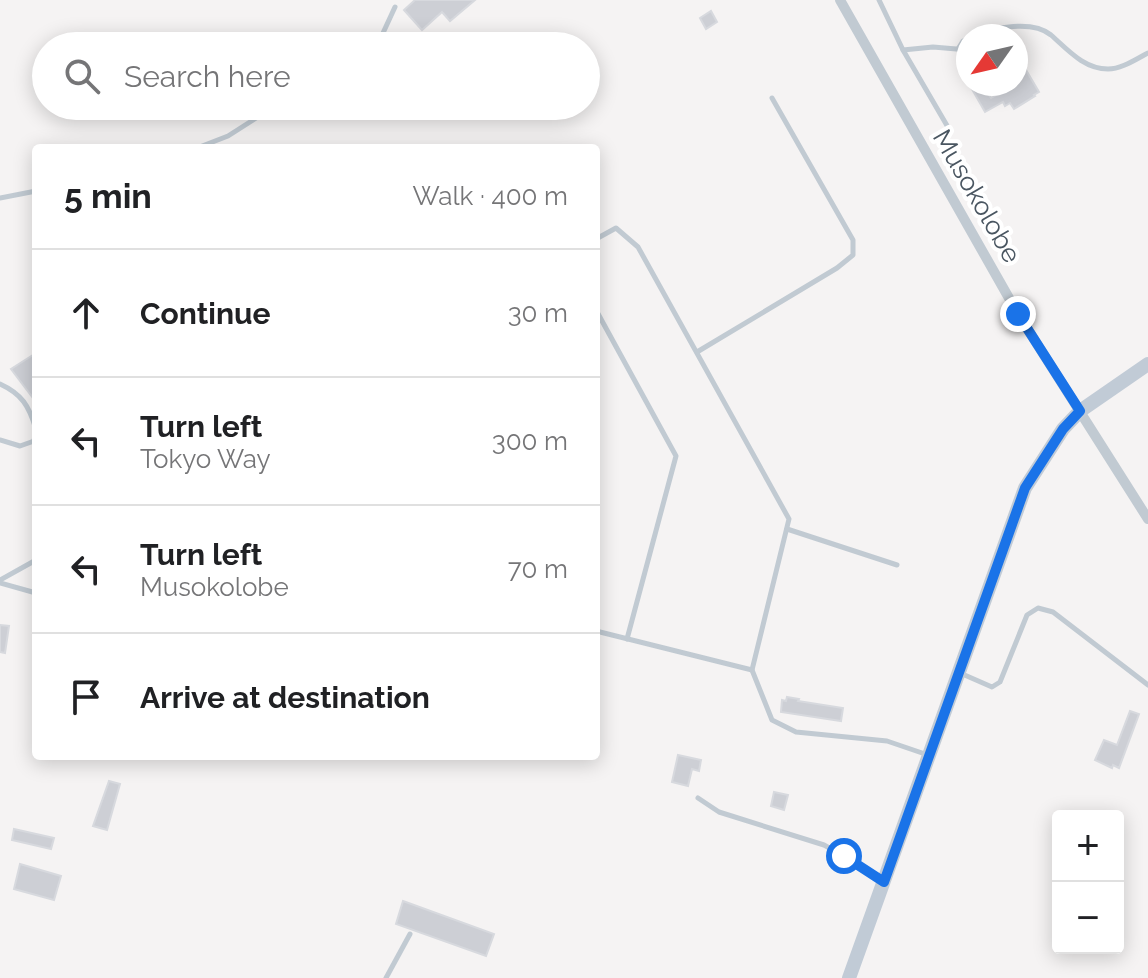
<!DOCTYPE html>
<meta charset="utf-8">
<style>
body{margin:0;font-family:Raleway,sans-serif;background:#f2f2f2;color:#202124}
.controls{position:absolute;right:24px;bottom:24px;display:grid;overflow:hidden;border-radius:8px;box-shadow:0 4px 20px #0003}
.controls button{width:72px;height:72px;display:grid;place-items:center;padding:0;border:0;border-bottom:2px solid #e0e0e0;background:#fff;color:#202124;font:40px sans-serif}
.compass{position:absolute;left:956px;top:24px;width:72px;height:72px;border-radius:50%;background:#fff;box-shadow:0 4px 20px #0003;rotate:236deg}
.stop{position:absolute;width:24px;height:24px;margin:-18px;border:6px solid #1a73e8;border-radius:50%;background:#fff}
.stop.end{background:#1a73e8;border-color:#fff;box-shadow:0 2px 8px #0008}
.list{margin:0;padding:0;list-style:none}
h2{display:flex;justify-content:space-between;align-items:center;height:104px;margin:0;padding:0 32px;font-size:34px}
h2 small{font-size:26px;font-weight:400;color:#757577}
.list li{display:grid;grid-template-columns:52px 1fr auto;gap:24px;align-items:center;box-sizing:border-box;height:128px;padding:0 32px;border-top:2px solid #e0e0e0}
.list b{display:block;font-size:30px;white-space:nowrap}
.list p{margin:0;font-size:26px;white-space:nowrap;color:#757577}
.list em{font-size:26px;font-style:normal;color:#757577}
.icon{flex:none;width:44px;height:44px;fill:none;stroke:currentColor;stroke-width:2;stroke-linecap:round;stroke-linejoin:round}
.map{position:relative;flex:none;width:1148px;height:978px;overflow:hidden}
.search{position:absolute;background:#fff;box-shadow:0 4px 20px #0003;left:32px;top:32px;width:568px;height:88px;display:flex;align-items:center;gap:20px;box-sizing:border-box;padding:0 28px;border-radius:44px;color:#757577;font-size:30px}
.panel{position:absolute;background:#fff;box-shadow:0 4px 20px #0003;left:32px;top:144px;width:568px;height:616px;border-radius:8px}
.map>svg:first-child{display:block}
</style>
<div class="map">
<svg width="1148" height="978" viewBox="0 0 1148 978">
<rect width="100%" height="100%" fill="#f5f3f3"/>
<g fill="#cdcfd5" stroke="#d7d9de" stroke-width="2">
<path d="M 415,0 L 475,0 L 450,21 L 442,12 L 422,30 L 404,10 Z"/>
<path d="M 711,11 L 717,22 L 706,29 L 700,18 Z"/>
<path d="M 1016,53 L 1039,92 L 1034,95 L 1035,96 L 1014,109 L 1010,103 L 1005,106 L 1003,102 L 985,112 L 969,84 L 982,84 L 991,98 L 1016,84 L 1017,83 Z"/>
<path d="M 36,353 L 36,402 L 11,369 Z"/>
<path d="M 0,625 L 9,626 L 5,653 L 0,652 Z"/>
<path d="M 787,697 L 799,699 L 798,701 L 843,708 L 841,721 L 781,712 L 782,700 L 786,701 Z"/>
<path d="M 1130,711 L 1139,714 L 1119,768 L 1113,765 L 1112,768 L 1095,760 L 1104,740 L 1117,745 Z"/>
<path d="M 678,755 L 701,760 L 699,771 L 692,769 L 688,786 L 672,782 Z"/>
<path d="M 109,781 L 120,784 L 107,830 L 93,826 Z"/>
<path d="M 774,792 L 788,795 L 784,810 L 771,806 Z"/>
<path d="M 14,829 L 54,838 L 51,849 L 12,840 Z"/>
<path d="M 20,864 L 61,876 L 54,900 L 14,889 Z"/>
<path d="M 403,901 L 494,934 L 486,956 L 396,924 Z"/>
</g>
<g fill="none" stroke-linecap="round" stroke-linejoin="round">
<g stroke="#c1cad2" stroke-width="5">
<path d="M 879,0 L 903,50 L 949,129"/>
<path d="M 974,36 C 994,27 1033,20 1051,35 C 1068,50 1084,69 1108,69 C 1122,69 1136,59 1148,53"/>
<path d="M 377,46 L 395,7"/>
<path d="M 958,49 L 963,41 L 968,39"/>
<path d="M 903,50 L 933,47 L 968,50"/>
<path d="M 197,148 L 228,136 L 275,106"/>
<path d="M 0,198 L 36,191"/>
<path d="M 596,239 L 616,228 L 638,247 L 789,519 L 752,670 L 596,631"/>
<path d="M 596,310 L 676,456 L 627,639"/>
<path d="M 697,352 L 837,268 L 853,255 L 853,240 L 772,98"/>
<path d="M 0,384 C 22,394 29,406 36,429"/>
<path d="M 0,440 L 20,446 L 34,441 L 36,430"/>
<path d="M 787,529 L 897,565"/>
<path d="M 0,580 L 36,560"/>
<path d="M 0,583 L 36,593"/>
<path d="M 752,670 L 772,720 L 796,732 L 887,741 L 928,755"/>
<path d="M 960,673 L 992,687 L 1000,682 L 1027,615 L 1038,608 L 1053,612 L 1148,685"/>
<path d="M 698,798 L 719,812 L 824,845 L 844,856 L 883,882"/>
<path d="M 386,978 L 410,934"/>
</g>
<path stroke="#c1cad2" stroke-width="10" d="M 840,0 L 1018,314 L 1148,519"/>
<path stroke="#c1cbd6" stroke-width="14" d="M 849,978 L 1025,488 L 1063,429 L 1080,411 L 1148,364"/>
</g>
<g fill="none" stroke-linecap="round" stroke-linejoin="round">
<path stroke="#1a73e8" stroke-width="10" d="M 844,856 L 884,882 L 1025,488 L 1063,429 L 1080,411 L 1018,314"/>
</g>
<g text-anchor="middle" stroke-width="8" stroke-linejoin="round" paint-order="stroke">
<g font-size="26" fill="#4a5661" stroke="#fff">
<text transform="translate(977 196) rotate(60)" y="9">Musokolobe</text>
</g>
</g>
</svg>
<div class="controls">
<button>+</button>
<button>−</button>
</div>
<svg class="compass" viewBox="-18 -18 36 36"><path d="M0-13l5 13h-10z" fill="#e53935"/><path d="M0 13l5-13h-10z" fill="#757577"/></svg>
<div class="stop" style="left:844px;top:856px"></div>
<div class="stop end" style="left:1018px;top:314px"></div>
<div class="search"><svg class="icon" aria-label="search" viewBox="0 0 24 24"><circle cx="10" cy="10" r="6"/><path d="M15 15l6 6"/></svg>Search here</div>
<section class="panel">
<h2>5 min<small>Walk · 400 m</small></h2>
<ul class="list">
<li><svg class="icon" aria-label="ahead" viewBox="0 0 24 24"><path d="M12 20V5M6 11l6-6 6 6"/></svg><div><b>Continue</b></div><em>30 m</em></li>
<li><svg class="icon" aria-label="left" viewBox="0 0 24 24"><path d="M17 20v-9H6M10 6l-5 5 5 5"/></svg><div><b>Turn left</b><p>Tokyo Way</p></div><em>300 m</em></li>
<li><svg class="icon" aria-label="left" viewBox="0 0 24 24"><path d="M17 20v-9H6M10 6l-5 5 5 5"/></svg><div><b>Turn left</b><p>Musokolobe</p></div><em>70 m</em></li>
<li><svg class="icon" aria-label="arrive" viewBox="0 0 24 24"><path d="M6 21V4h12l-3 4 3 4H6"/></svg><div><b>Arrive at destination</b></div></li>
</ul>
</section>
</div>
